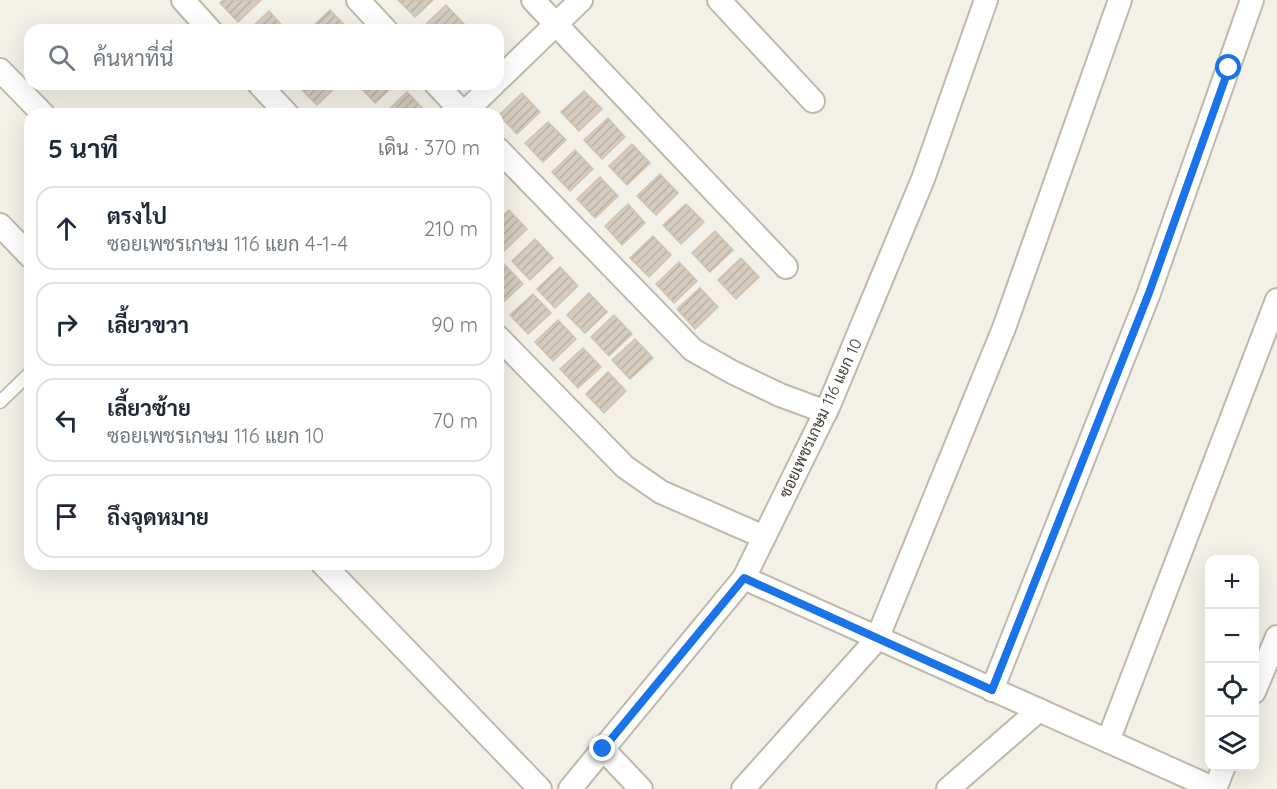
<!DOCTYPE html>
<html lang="th">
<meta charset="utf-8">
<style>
body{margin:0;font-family:Quicksand,Sarabun,sans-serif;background:#f6f6f7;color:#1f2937}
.controls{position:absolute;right:18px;bottom:18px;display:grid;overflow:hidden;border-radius:12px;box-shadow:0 6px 24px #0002}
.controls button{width:54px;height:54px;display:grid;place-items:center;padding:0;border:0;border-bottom:2px solid #e0e1e3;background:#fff;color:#1f2937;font:30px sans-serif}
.stop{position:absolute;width:18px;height:18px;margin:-14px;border:4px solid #1a73e8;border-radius:50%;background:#fff}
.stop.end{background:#1a73e8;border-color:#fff;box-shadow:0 2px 6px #0008}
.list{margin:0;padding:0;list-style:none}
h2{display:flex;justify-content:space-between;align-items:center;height:78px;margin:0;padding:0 24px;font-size:26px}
h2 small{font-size:20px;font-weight:400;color:#747a83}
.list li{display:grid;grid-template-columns:39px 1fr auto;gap:18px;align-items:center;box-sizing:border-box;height:84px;margin:0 12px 12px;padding:0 12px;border:2px solid #e0e1e3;border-radius:18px}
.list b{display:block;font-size:22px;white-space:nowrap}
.list p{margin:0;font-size:20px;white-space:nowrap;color:#747a83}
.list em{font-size:20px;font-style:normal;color:#747a83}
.icon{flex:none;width:33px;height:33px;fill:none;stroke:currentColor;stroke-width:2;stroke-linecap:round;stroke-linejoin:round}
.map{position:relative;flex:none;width:1277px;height:789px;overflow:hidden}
.search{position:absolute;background:#fff;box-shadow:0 6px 24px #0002;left:24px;top:24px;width:480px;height:66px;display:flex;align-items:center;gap:15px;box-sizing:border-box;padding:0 21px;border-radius:18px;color:#747a83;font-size:22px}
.panel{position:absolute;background:#fff;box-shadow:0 6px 24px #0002;left:24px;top:108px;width:480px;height:462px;border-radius:18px}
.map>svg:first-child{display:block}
</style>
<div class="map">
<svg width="1277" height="789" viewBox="0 0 1277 789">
<defs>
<pattern id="building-hatch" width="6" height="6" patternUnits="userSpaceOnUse" patternTransform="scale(1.5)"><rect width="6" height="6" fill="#d5ccbe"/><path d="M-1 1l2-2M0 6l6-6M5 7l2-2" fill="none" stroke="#b8b0a4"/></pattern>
</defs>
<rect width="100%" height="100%" fill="#f3f0e8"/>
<g fill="url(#building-hatch)" stroke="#cfc4b1" stroke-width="1.5">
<path d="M 223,0 L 261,0 L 238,22 L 220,3 Z"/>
<path d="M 398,0 L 433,0 L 415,17 Z"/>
<path d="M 446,5 L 464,24 L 457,30 L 426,30 L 423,27 Z"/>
<path d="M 330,10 L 348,29 L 347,30 L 309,30 Z"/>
<path d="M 269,11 L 286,30 L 249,30 Z"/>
<path d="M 302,84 L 339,84 L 317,105 L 299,87 Z"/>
<path d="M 357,84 L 395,84 L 375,103 Z"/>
<path d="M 584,91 L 602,109 L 579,131 L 561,112 Z"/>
<path d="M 407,92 L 425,111 L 422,114 L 384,114 Z"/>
<path d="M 522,93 L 540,112 L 517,134 L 499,115 Z"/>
<path d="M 608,118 L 625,137 L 602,159 L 584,140 Z"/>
<path d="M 548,122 L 566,140 L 543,162 L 525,143 Z"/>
<path d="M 632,144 L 650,163 L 627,185 L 609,166 Z"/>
<path d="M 575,150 L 593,169 L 570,191 L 552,172 Z"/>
<path d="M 660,174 L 678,193 L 656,215 L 637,196 Z"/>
<path d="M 600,177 L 618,196 L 595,218 L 577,199 Z"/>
<path d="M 628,204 L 645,223 L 622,245 L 605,226 Z"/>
<path d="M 686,204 L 704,222 L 681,244 L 663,225 Z"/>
<path d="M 509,210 L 527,229 L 504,251 L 498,245 L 498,220 Z"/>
<path d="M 715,231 L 733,250 L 710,272 L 692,253 Z"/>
<path d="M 653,236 L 671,255 L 649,277 L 630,258 Z"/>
<path d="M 535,239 L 553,258 L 530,280 L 512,261 Z"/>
<path d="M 741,258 L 759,277 L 736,299 L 718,280 Z"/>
<path d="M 679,262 L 697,281 L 674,303 L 656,284 Z"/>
<path d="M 505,265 L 523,284 L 500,305 L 498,303 L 498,271 Z"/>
<path d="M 560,267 L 578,286 L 555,308 L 537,289 Z"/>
<path d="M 700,288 L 718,307 L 695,329 L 677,309 Z"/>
<path d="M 589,293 L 607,312 L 585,333 L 567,315 Z"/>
<path d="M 533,294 L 551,313 L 528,334 L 510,315 Z"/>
<path d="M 614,315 L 632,334 L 609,356 L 591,337 Z"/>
<path d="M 558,320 L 576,339 L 553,361 L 535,342 Z"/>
<path d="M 635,339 L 653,358 L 630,379 L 612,360 Z"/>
<path d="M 583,348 L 601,367 L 578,388 L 560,369 Z"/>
<path d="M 608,372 L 626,391 L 604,413 L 586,394 Z"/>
</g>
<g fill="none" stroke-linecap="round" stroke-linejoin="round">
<g stroke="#bfb8ab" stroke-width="15">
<path id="lane" d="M 0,402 L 30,373"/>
</g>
<g stroke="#bfb8ab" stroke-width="26">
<g id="street">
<path d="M 183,0 L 210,30"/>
<path d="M 358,0 L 386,30"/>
<path d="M 533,0 L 786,267"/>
<path d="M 719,0 L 813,101"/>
<path d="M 0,70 L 43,114"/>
<path d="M 498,80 L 581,0"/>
<path d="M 259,84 L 287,114"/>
<path d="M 436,84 L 464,114"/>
<path d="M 463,114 L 494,84"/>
<path d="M 498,149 L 693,350 L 732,372 L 780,395 L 826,412"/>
<path d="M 0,225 L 30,256"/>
<path d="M 498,337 L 625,467 L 661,492 L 764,537"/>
<path d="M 323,564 L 540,789"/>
<path d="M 744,578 L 1215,789"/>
<path d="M 992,690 L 1149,293 L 1252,0"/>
<path d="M 1254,692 L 1277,637"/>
<path d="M 1108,741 L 1277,300"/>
<path d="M 603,749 L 641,789"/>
<path d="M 570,789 L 744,578 L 829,405 L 923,179 L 986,0"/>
<path d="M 743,789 L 877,639 L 1004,328 L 1120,0"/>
<path d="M 948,789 L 1039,710"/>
<path d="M 1215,789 L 1224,766"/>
</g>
</g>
<use href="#lane" stroke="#fff" stroke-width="12"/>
<use href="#street" stroke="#fff" stroke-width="22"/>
</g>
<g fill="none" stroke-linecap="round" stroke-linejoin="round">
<path stroke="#1a73e8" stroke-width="8" d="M 603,749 L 744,578 L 992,690 L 1149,293 L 1229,68"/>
</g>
<g text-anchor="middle" stroke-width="5" stroke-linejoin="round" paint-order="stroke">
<g font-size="16" fill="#474137" stroke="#fff">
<text transform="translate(820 418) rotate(-65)" y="6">ซอยเพชรเกษม 116 แยก 10</text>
</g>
</g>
</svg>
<div class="controls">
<button>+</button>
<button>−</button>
<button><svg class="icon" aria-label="locate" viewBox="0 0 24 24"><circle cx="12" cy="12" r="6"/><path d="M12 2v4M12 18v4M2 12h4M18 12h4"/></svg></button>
<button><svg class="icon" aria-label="layers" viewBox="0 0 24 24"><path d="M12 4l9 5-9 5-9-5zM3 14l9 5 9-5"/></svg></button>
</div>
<div class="stop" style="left:1229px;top:68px"></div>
<div class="stop end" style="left:603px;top:749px"></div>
<div class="search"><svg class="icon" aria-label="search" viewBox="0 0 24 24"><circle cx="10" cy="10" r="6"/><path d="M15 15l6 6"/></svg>ค้นหาที่นี่</div>
<section class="panel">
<h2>5 นาที<small>เดิน · 370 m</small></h2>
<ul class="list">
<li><svg class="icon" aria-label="ahead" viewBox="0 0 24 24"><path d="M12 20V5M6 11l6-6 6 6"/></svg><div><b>ตรงไป</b><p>ซอยเพชรเกษม 116 แยก 4-1-4</p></div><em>210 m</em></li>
<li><svg class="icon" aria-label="right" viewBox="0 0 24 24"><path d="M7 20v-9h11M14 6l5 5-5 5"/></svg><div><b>เลี้ยวขวา</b></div><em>90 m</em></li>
<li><svg class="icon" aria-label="left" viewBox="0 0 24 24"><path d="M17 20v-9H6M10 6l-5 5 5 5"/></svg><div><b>เลี้ยวซ้าย</b><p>ซอยเพชรเกษม 116 แยก 10</p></div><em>70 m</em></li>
<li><svg class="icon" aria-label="arrive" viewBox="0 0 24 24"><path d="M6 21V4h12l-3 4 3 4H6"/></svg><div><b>ถึงจุดหมาย</b></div></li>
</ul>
</section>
</div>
